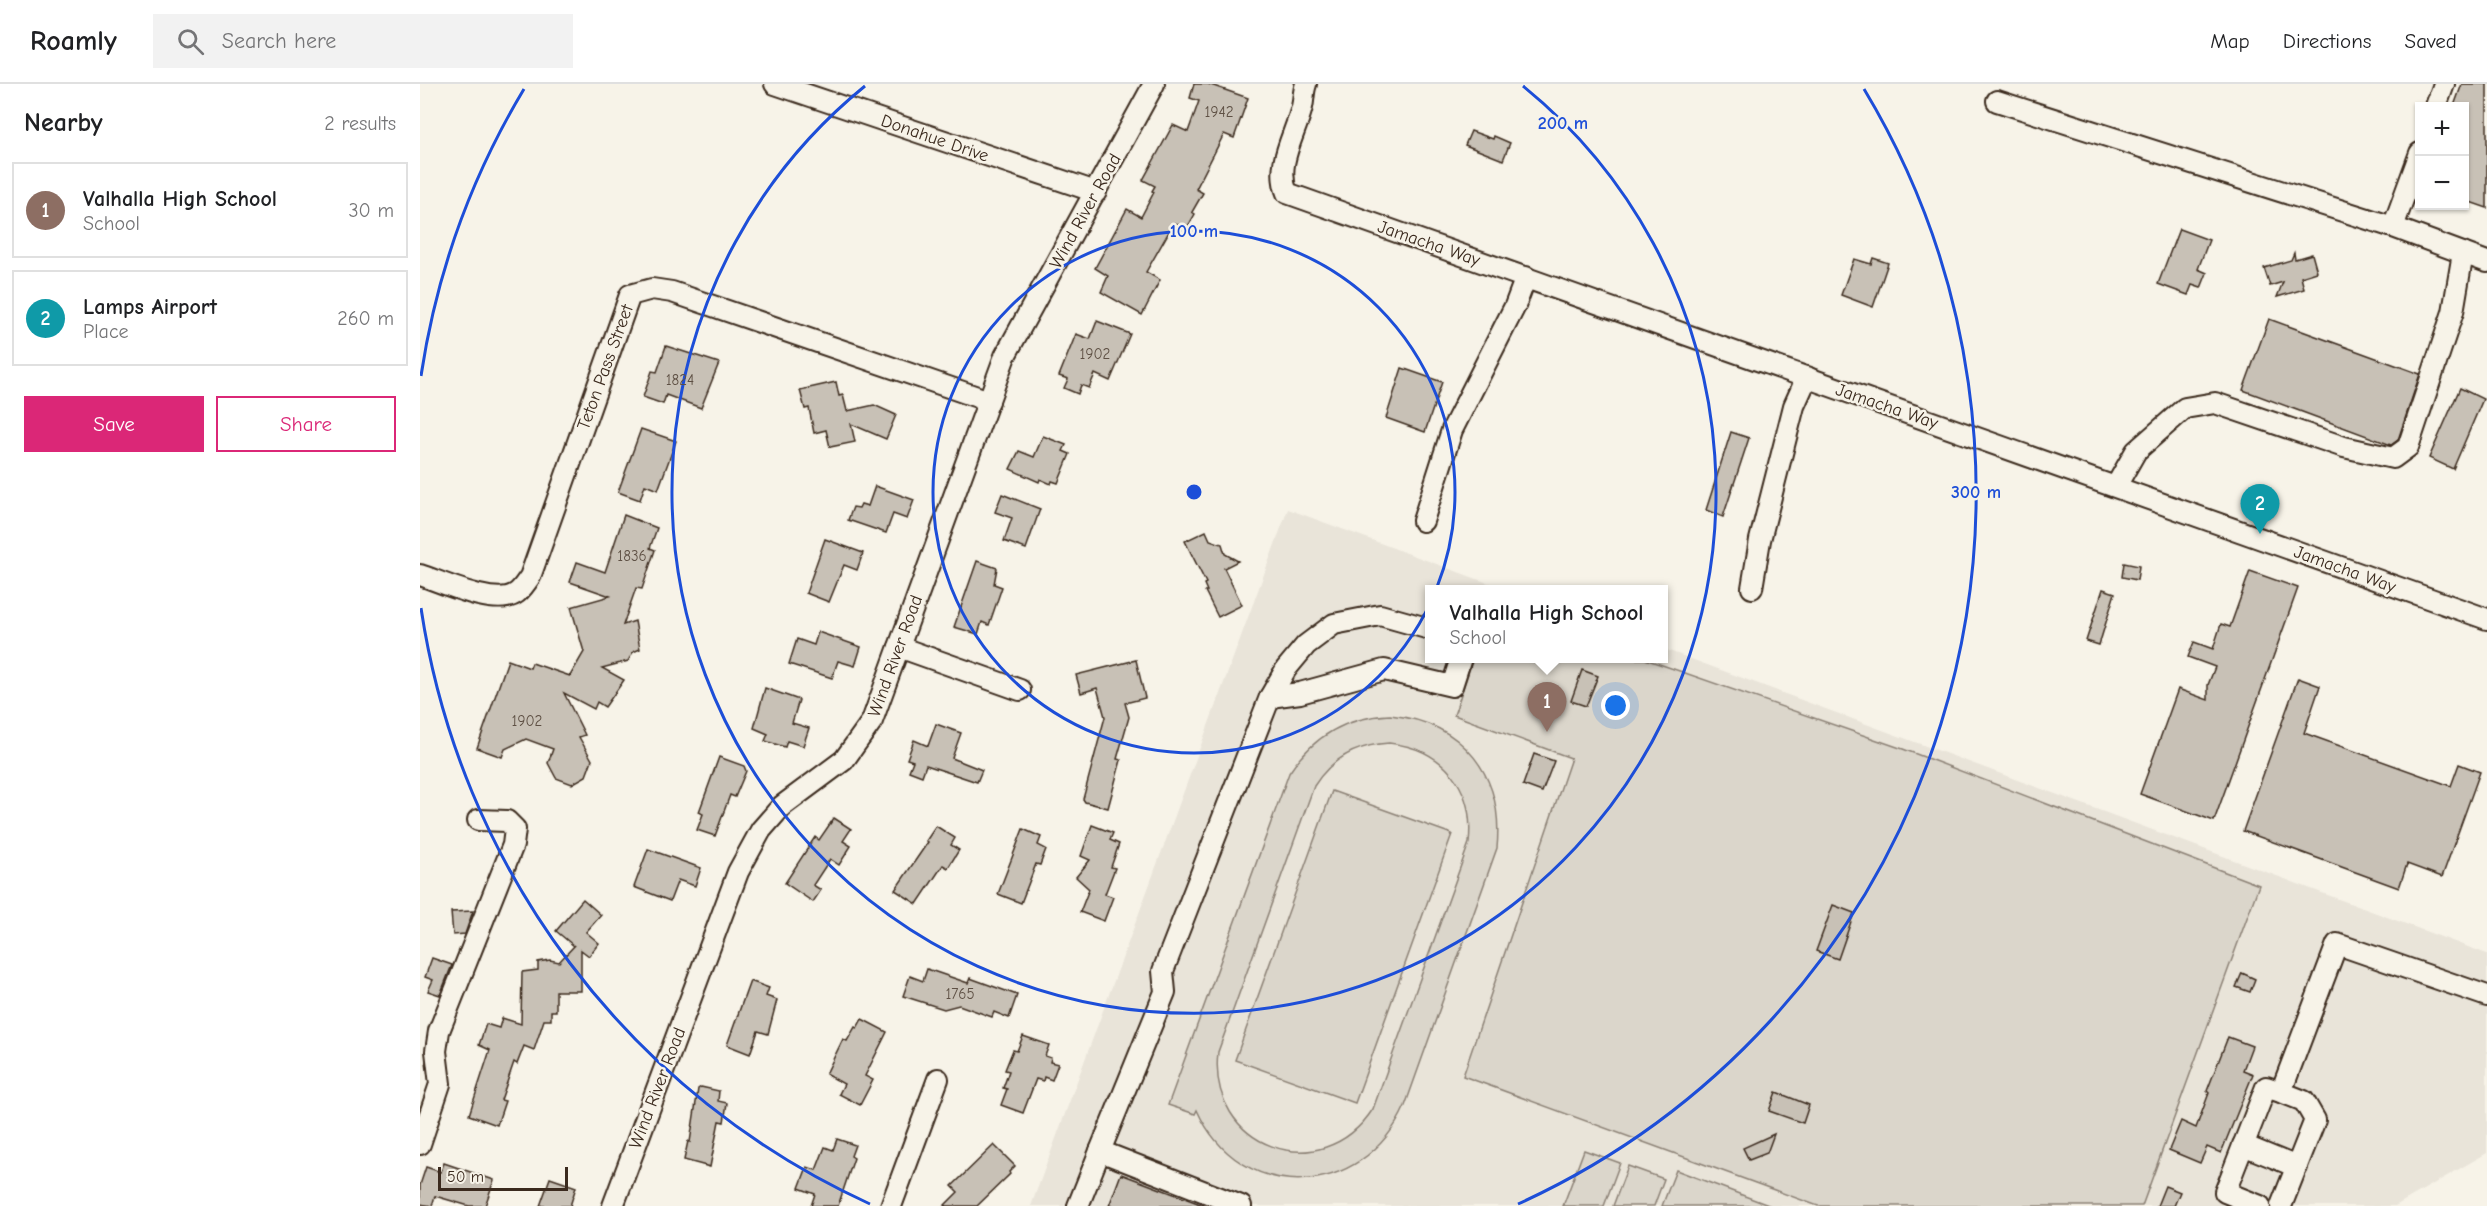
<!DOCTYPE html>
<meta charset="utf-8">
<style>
body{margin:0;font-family:"Comic Neue",sans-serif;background:#f2f2f2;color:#202124}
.controls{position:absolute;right:18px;top:18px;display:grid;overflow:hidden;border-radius:0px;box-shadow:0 2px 4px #0004}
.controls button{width:54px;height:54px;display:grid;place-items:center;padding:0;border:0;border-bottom:2px solid #e0e0e0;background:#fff;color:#202124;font:30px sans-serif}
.scale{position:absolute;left:18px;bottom:15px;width:130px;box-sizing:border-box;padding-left:6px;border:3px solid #3b2a1e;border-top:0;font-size:16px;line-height:21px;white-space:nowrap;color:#3b2a1e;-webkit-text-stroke:4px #f7f3e8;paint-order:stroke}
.you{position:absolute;left:1196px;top:622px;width:21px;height:21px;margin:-15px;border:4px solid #fff;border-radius:50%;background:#1a73e8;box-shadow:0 0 0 9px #1a73e833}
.badge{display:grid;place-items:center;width:39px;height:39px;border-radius:50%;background:#db2777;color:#fff;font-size:20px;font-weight:700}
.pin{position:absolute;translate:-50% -50px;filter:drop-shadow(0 2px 3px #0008)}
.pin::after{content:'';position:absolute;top:32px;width:21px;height:18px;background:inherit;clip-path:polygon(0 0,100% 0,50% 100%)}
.popup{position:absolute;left:1005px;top:501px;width:243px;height:78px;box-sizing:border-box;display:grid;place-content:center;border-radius:0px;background:#fff;filter:drop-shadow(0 2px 4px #0005);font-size:20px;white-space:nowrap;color:#757577}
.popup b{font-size:22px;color:#202124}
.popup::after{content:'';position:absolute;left:50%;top:100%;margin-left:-12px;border:12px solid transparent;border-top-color:#fff}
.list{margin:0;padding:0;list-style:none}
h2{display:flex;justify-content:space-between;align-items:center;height:78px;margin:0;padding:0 24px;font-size:26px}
h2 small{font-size:20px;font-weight:400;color:#757577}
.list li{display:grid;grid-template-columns:39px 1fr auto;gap:18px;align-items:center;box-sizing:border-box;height:96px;margin:0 12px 12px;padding:0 12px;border:2px solid #e0e0e0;border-radius:0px}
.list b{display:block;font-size:22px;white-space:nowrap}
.list p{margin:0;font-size:20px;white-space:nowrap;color:#757577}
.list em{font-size:20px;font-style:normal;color:#757577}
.actions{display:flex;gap:12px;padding:18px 24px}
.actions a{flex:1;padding:14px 0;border:2px solid #db2777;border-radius:0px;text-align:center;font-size:21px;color:#db2777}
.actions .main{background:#db2777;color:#fff}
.icon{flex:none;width:33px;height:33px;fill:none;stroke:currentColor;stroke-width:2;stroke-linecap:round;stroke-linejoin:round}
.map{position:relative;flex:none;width:2067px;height:1122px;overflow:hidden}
header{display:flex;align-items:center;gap:36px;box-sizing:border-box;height:84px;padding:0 30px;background:#fff;border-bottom:2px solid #e0e0e0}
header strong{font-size:28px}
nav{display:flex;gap:33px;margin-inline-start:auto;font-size:21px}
.search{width:420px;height:54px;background:#f2f2f2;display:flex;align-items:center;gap:15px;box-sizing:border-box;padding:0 21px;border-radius:0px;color:#757577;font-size:22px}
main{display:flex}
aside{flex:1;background:#fff}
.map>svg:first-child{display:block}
</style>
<header>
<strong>Roamly</strong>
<div class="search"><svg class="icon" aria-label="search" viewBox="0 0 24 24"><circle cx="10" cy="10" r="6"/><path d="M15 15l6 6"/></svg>Search here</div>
<nav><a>Map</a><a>Directions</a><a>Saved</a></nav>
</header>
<main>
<aside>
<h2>Nearby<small>2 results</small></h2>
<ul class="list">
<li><span class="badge" style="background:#8d6e63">1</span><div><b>Valhalla High School</b><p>School</p></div><em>30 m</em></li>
<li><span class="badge" style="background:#0f9aa8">2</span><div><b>Lamps Airport</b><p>Place</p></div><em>260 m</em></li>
</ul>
<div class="actions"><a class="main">Save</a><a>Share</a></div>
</aside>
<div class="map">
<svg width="2067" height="1122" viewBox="0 0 2067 1122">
<rect width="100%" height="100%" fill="#f7f3e8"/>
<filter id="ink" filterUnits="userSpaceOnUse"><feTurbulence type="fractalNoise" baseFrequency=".0167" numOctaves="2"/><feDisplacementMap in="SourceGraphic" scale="12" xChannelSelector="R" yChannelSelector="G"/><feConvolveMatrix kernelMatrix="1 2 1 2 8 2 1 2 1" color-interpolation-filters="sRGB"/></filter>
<g filter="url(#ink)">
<path fill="#e9e4d9" d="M 868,425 L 1084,505 L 1010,506 L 1010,574 L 1244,574 L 1244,565 L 2067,870 L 2067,1069 L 1975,1122 L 611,1122 Z"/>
<g fill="#dbd6cb" stroke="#8b8074" stroke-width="1.5" fill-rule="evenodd">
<path d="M 1053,575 L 1225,575 L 1483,665 L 1839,801 L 1722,1122 L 1398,1122 L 1043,992 L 1151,674 L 1034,631 Z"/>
<path d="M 970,631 C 1044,639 1084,691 1077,764 L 985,1022 C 943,1117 820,1122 777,1026 L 775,1030 L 748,1021 L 869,689 C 893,652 926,633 970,631 ZM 969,659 C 1024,665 1055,704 1049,759 L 953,1025 C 901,1105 787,1063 798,968 L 894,702 C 911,675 936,661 969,659 Z"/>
<path d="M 912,707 L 1032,750 L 935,1019 L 815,976 Z"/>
<path d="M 1164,1066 L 1200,1079 L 1184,1122 L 1143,1122 Z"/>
<path d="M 1208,1082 L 1244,1095 L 1234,1122 L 1193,1122 Z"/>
<path d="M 1256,1086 L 1351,1122 L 1242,1122 Z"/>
</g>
<g fill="#c8c1b6" stroke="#3b2a1e" stroke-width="1.5">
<path d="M 774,0 L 788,0 L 828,14 L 814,54 L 804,50 L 776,105 L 783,109 L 772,128 L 775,130 L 767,144 L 754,139 L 726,188 L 740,196 L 722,231 L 681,208 L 688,192 L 675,184 L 707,125 L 721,133 L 734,108 L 732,107 L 735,102 L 723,96 L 753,41 L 768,48 L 779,17 L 770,14 Z"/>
<path d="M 2042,0 L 2067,0 L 2067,124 L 2044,116 L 2044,22 L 2034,22 Z"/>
<path d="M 1051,47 L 1073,55 L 1074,52 L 1090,59 L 1083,76 L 1045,61 Z"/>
<path d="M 1759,145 L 1789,156 L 1778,185 L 1787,189 L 1781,204 L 1772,201 L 1768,211 L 1738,200 Z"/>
<path d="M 1874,169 L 1875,175 L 1892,170 L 1897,188 L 1881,193 L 1884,205 L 1857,213 L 1863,198 L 1850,202 L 1844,184 L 1871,176 Z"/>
<path d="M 1453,174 L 1468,179 L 1453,223 L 1421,211 L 1434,175 L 1451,180 Z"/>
<path d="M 1849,235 L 2000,290 L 1978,356 L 1971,361 L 1823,306 Z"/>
<path d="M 677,237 L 710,250 L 690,297 L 675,290 L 669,304 L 661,301 L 658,310 L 644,304 L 648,295 L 639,292 L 656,250 L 670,255 Z"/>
<path d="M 246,262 L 299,279 L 281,324 L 246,311 L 243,320 L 223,313 L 232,287 L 237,288 Z"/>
<path d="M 982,284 L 1022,298 L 1005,348 L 966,334 Z"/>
<path d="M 416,298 L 419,312 L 423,311 L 427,327 L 454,321 L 476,331 L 466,355 L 431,340 L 435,358 L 410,363 L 406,346 L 394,349 L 389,324 L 385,325 L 380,306 Z"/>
<path d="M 2040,304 L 2063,315 L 2033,385 L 2009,374 Z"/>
<path d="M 221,345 L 256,357 L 238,406 L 225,401 L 220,416 L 198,408 Z"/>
<path d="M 1311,348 L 1329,354 L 1303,433 L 1286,426 Z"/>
<path d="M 623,352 L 646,361 L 643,367 L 650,370 L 638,399 L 632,397 L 631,400 L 620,395 L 619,398 L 590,385 L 599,367 L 614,373 Z"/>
<path d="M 455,402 L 494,416 L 487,435 L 473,430 L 466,449 L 428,436 L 433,423 L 439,424 L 441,420 L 448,422 Z"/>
<path d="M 582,410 L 620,425 L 606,465 L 584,457 L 592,434 L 575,428 Z"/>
<path d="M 204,431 L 237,444 L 230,464 L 235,466 L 222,505 L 216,504 L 203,541 L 215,537 L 220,565 L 213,568 L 208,577 L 182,584 L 204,596 L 185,623 L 177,618 L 174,625 L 144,609 L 165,651 L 159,653 L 172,676 L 166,692 L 152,700 L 136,694 L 128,679 L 133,665 L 106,655 L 85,665 L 82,673 L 57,664 L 88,576 L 110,584 L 112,579 L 150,592 L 164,568 L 151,523 L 190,512 L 150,498 L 157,478 L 185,488 Z"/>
<path d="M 786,447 L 790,456 L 802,460 L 805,470 L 818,477 L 804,484 L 822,521 L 798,533 L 785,507 L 787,507 L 784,500 L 786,499 L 765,457 Z"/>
<path d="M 405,455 L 443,469 L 437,486 L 424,481 L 409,518 L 386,509 Z"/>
<path d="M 557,477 L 577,484 L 574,500 L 582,503 L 569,541 L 562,538 L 558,550 L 534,543 Z"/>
<path d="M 1704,479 L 1719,482 L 1717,496 L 1702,493 Z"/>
<path d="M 1830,487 L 1878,504 L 1794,737 L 1720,710 L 1758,605 L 1788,616 L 1788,601 L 1795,583 L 1768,573 L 1774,558 L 1793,565 L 1801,540 L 1810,543 Z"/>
<path d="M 1683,505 L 1695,509 L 1679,561 L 1666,557 Z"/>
<path d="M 398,548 L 441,563 L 435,582 L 418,577 L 412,594 L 369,580 L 377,555 L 394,561 Z"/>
<path d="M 716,576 L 725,614 L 705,619 L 709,633 L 697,675 L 701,676 L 688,724 L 665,718 L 663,715 L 685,633 L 677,604 L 661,609 L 656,591 Z"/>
<path d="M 1162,586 L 1178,592 L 1166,622 L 1151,617 Z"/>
<path d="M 1878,594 L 1900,602 L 1884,649 L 2031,702 L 2039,680 L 2060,688 L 2022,793 L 1987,780 L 1979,804 L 1823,747 Z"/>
<path d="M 345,604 L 379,616 L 372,639 L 389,644 L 383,662 L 367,657 L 365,663 L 345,657 L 348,650 L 334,644 Z"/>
<path d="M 516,640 L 541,649 L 532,674 L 562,686 L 557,698 L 506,681 L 502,692 L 489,687 L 493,677 L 487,675 L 494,656 L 508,662 Z"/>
<path d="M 1114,670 L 1134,677 L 1122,708 L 1103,701 Z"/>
<path d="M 299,673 L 324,682 L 326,687 L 315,713 L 310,711 L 295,752 L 277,746 L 283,730 L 279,728 Z"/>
<path d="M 414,734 L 431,745 L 423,757 L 431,762 L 419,781 L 410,775 L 393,801 L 401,806 L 393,818 L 365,799 L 395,753 L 399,756 Z"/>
<path d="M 672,741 L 693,749 L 690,756 L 699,760 L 691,783 L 695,784 L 685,810 L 693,813 L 684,837 L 660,828 L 669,805 L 656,793 L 670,776 L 661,772 Z"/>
<path d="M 516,742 L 535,754 L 531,761 L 539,766 L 528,784 L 523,781 L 497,820 L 475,806 L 508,758 L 506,757 Z"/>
<path d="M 603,745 L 621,753 L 618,761 L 626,765 L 620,781 L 616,780 L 601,819 L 578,810 Z"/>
<path d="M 228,765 L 281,784 L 275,802 L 258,796 L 250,817 L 214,803 Z"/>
<path d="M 163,815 L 181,831 L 166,848 L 179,859 L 169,872 L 161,866 L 161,907 L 136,907 L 136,927 L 131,927 L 131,936 L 124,936 L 114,966 L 104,962 L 97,980 L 94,978 L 81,1016 L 85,1017 L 77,1041 L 49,1031 L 70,966 L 59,961 L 66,940 L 79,944 L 82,934 L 101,940 L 102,888 L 118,886 L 118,878 L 130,876 L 139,878 L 154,862 L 136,847 Z"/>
<path d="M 1413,821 L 1434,829 L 1418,875 L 1396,867 Z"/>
<path d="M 53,827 L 45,850 L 33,851 L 31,828 Z"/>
<path d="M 12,874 L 32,881 L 20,911 L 8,907 L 13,896 L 5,893 Z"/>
<path d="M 507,885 L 548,899 L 550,894 L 597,911 L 589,934 L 574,928 L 572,933 L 539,921 L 524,925 L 483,912 L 490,892 L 503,897 Z"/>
<path d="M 1822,889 L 1835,895 L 1830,908 L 1816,903 Z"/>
<path d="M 330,897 L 349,904 L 346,912 L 357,916 L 348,950 L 338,947 L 330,970 L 307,961 Z"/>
<path d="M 442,935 L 467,948 L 445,992 L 453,996 L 440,1021 L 419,1010 L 424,1000 L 406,990 L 423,955 L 427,957 L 435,943 L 437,944 Z"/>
<path d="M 603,952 L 629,961 L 625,972 L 631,974 L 630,978 L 638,980 L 632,996 L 624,993 L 623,997 L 616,995 L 603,1029 L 581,1021 L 587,1005 L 583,1004 L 589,987 L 585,986 L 593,966 L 597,967 Z"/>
<path d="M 1808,953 L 1832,962 L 1823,986 L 1833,990 L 1801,1069 L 1787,1063 L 1780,1079 L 1749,1066 L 1761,1037 L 1776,1044 L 1789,1009 L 1787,1007 Z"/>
<path d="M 281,1003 L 299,1007 L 298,1017 L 307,1019 L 304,1038 L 299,1037 L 290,1083 L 264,1076 L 268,1057 L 270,1058 L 278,1005 Z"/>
<path d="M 1356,1008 L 1389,1021 L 1383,1039 L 1349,1027 Z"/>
<path d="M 1354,1050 L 1347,1069 L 1329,1076 L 1323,1064 Z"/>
<path d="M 417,1055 L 435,1061 L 431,1072 L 434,1074 L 418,1122 L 391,1122 L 395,1110 L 379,1104 L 387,1083 L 396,1086 L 405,1063 L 413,1066 Z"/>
<path d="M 574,1061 L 595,1082 L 589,1088 L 590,1090 L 557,1122 L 524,1122 L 538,1108 L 532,1102 Z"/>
<path d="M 24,1079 L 74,1096 L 65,1122 L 49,1122 L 15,1112 L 12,1122 L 0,1120 L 0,1101 L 6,1083 L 21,1088 Z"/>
<path d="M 701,1090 L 783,1121 L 783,1122 L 689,1122 Z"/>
<path d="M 130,1094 L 156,1103 L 150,1122 L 120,1122 Z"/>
<path d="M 1745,1102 L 1760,1108 L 1754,1122 L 1737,1122 Z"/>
</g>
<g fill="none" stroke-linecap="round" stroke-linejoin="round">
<g stroke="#3b2a1e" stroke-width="24">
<g id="minor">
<path d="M 355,0 L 676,108"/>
<path d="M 886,0 C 883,8 884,15 882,23 C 875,52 855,80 867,109 L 2067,535"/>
<path d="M 1577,17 L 1973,143 L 2067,178"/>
<path d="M 2016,22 L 2024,0"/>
<path d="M 1973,143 L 2000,69"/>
<path d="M 1696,402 L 1716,367 L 1765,324 L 1795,319 L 1924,363 L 1973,374 L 1988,363 L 2033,228 L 2043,169"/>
<path d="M 1003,437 L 1032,346 L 1095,222 L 1106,193"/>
<path d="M 0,491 C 22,498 74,523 95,510 C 101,507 106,498 110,493 L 210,211 L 232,205 L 252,208 L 569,317"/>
<path d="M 1332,504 L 1340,456 L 1374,322 L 1387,293"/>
<path d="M 479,563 L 600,606"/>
<path d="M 850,613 L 880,609 L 964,586 L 1032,602 L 1041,574"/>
<path d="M 0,1060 L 20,1000 L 16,967 L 19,947 L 93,761 L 95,745 L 87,737 L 58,736"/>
<path d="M 1823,1061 L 1877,1083"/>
<path d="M 680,1067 L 745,908 L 743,887 L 850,613 L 866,585 L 886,561 L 914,540 L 960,531 L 1010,545"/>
<path d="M 193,1122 L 318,788 L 341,746 L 362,722 L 424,676 L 452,637 L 585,272 L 734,0"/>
<path d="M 471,1122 L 518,995"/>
<path d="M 658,1122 L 680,1067 L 821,1122"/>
<path d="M 1840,1122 L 1805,1108 L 1846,1003 L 1861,1008 L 1917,860 L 2067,912"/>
<path d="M 1861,1122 L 1895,1036 L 1884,1017 L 1861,1008"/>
</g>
</g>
<use href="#minor" stroke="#f7f3e8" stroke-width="20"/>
</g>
</g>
<g fill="none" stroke="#1d4ed8" stroke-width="3">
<circle cx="774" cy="408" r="261"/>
<path d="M1103 2A522 522 0 1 1 445 2"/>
<path d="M450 1120A782 782 0 0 1 1 524M1 292A782 782 0 0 1 104 5M1444 5A782 782 0 0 1 1098 1120"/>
</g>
<g text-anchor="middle" stroke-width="5" stroke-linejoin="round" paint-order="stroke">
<g font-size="15" fill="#5e5044">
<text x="799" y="33">1942</text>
<text x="675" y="275">1902</text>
<text x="260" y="301">1824</text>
<text x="212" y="477">1836</text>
<text x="107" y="642">1902</text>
<text x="540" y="915">1765</text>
</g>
<g font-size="18" fill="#3b2a1e" stroke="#f7f3e8">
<text transform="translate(515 54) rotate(19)" y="6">Donahue Drive</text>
<text transform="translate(665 127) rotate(-61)" y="6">Wind River Road</text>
<text transform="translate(1009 159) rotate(19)" y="6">Jamacha Way</text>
<text transform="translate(185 283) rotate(-70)" y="6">Teton Pass Street</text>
<text transform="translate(1467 322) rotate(19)" y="6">Jamacha Way</text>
<text transform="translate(1925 485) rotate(20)" y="6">Jamacha Way</text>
<text transform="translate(475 572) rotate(-70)" y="6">Wind River Road</text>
<text transform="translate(237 1004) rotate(-69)" y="6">Wind River Road</text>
</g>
</g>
<circle cx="774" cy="408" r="9" fill="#1d4ed8" stroke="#f7f3e8" stroke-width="3"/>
<g font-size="18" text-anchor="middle" font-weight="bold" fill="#1d4ed8" stroke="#f7f3e8" stroke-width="5" stroke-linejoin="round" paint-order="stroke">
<text x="1143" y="45">200 m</text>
<text x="774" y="153">100 m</text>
<text x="1556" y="414">300 m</text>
</g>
</svg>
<div class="controls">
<button>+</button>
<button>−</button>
</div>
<div class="scale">50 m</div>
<div class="you"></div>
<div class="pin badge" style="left:1127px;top:648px;background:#8d6e63">1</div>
<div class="popup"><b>Valhalla High School</b>School</div>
<div class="pin badge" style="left:1840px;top:450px;background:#0f9aa8">2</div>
</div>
</main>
